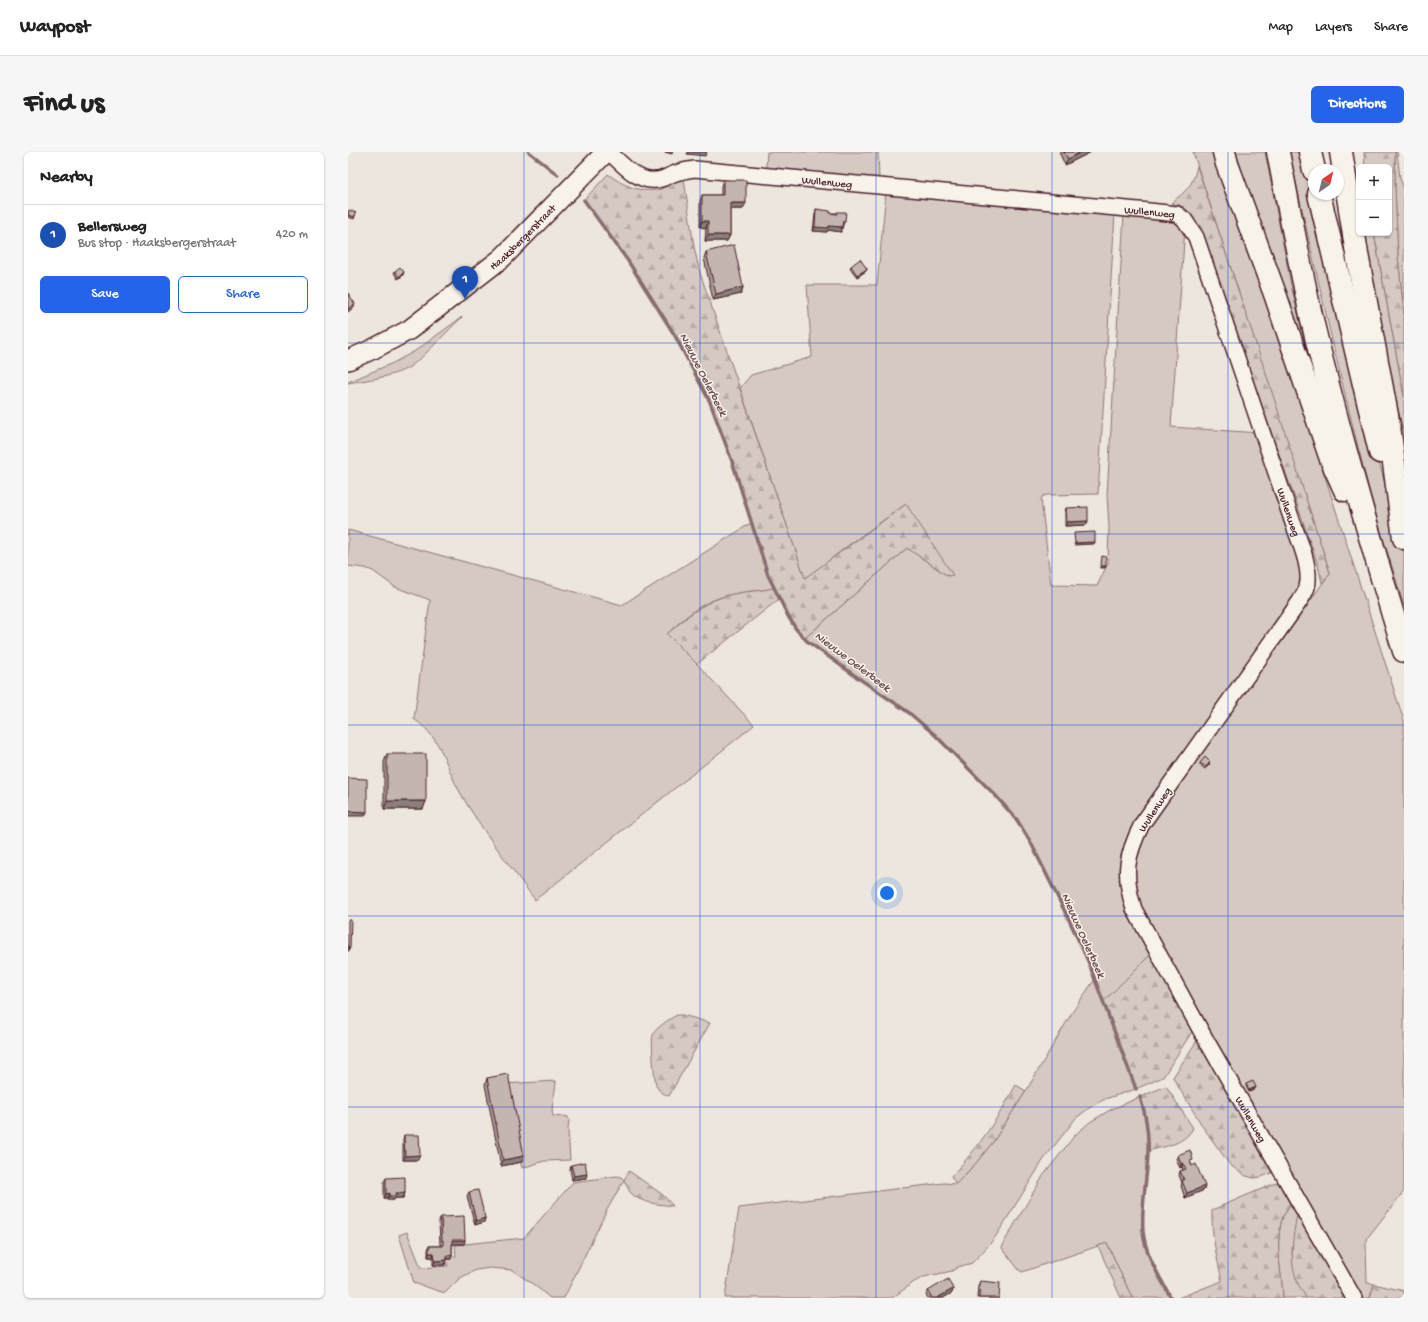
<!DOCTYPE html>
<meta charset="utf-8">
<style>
body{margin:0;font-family:"Gochi Hand",sans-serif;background:#f6f6f6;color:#222}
.controls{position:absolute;right:12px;top:12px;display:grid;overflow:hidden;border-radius:6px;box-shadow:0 1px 3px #0004}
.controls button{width:36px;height:36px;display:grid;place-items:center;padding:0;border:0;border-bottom:1px solid #e0e0e0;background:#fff;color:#222;font:20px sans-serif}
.compass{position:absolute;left:960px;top:12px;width:36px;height:36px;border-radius:50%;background:#fff;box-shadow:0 1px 3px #0004;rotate:35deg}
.you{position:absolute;left:539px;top:741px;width:14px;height:14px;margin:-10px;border:3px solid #fff;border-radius:50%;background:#1a73e8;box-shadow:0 0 0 6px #1a73e833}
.badge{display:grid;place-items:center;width:26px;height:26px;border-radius:50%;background:#2563eb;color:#fff;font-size:13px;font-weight:700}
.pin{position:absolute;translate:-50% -33px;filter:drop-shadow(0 1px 2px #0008)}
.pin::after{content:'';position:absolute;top:21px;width:14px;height:12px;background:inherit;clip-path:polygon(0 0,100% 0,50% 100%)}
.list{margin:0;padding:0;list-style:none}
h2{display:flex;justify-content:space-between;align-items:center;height:52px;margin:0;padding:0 16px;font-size:17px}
h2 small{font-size:13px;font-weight:400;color:#767676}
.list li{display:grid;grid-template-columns:26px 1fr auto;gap:12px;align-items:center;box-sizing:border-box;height:60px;padding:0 16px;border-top:1px solid #e0e0e0}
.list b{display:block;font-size:15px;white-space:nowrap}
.list p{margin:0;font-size:13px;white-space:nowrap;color:#767676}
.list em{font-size:13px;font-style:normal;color:#767676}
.actions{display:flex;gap:8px;padding:12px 16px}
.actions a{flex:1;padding:9px 0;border:1px solid #2563eb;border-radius:6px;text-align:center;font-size:14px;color:#2563eb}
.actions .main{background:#2563eb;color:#fff}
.map{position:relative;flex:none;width:1056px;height:1146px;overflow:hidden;border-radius:6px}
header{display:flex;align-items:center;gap:24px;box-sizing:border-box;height:56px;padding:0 20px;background:#fff;border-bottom:1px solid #e0e0e0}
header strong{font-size:19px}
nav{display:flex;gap:22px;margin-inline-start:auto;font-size:14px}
.intro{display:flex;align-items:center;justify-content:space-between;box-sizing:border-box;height:96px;padding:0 24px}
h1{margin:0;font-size:28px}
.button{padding:10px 18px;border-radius:6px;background:#2563eb;color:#fff;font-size:14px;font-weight:700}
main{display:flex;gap:24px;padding:0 24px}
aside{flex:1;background:#fff;border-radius:6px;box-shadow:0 1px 3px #0004}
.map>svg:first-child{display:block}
</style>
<header>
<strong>Waypost</strong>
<nav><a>Map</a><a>Layers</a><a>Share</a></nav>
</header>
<div class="intro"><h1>Find us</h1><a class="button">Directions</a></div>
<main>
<aside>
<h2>Nearby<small></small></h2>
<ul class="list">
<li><span class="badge" style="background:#1a4fb4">1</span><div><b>Bellersweg</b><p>Bus stop · Haaksbergerstraat</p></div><em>420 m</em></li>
</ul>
<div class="actions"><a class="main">Save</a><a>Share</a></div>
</aside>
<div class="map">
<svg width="1056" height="1146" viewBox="0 0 1056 1146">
<defs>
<pattern id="forest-firs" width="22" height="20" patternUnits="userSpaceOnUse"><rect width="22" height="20" fill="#d5c9c2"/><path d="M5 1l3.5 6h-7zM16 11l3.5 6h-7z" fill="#b8aca7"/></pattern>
</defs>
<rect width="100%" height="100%" fill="#ece6dd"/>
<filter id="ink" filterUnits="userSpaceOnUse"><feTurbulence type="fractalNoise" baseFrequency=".025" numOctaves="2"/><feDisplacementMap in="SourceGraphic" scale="8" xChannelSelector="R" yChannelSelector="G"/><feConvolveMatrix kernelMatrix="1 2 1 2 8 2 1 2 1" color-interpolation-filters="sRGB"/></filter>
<g filter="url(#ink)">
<g fill="#d5c9c2" stroke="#907476">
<path d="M 419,0 L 530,0 L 531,27 L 418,17 Z"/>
<path d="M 845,0 L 872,0 L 1056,569 L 1056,1039 L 1020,1085 L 1018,1092 L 1019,1131 L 1026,1132 L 1022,1146 L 1010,1146 L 795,764 L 784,721 L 796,681 L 982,421 Z"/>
<path d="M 888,0 L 917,0 L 943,133 L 971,249 L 908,64 Z"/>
<path d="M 941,0 L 957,0 L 973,75 L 1023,281 L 1056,401 L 1056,454 C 1045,416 1032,379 1022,341 C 992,228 967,114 941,0 Z"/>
<path d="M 1047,0 L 1049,0 L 1052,26 L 1056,37 L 1056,163 L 1050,104 L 1047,36 Z"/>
<path d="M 538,40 L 767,61 L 750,342 L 699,343 L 695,344 L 693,347 L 703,433 L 749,434 L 760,411 L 761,374 L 759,343 L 776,62 L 825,66 L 837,75 L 823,275 L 912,281 L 951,404 L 954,427 L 945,452 L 783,677 C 758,732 778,754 803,802 L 755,850 L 788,937 L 757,947 L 744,954 L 728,966 L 696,1007 L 650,1081 L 642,1092 L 624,1111 L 610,1115 L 604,1119 L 576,1125 L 566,1130 L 544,1146 L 377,1146 L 391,1056 L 596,1031 L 608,1032 L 628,1011 L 645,990 L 678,939 L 725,859 L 747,827 L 723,772 L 702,728 L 683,691 L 669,668 L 647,643 L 575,572 L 543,548 L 473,500 L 457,486 L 559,396 L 600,424 L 558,352 L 502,392 L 457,427 L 392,236 L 403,223 L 464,205 L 459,133 L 529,133 Z"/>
<path d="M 1017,81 L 1026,81 L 1056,244 L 1056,284 C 1041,217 1026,149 1017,81 Z"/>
<path d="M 114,165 C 98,180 78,204 60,216 C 44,225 18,228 0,231 L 0,230 L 45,211 L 67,199 Z"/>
<path d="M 403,371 L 420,423 L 426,437 C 401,439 375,441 353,454 C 341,461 330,472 319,482 L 349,512 L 406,573 L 187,748 C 162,713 134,679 113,642 C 96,613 96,588 66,567 L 82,448 L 47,435 L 25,419 L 17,416 L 0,414 L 0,378 L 274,453 Z"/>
<path d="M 208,929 C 208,939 202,955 205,964 L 215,965 L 217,964 L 220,965 L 221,968 L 220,978 L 222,1008 L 196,1009 L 174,1016 L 154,932 Z"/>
<path d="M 792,945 C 809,990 791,1033 795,1079 C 797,1103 812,1125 823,1146 L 784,1146 L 759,1091 L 674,1120 L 671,1118 L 654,1096 L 658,1087 L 695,1024 L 727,983 L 742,970 L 762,958 Z"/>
<path d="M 269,1024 L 273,1025 L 276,1028 L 259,1058 L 216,1146 L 202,1146 L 185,1132 L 164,1118 L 142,1116 L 128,1118 L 112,1126 L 97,1141 L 66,1131 L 51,1083 L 59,1080 L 73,1116 L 100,1114 L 97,1105 L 108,1104 L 107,1093 L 176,1086 L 225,1030 Z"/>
<path d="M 942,1052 L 949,1063 L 944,1101 L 958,1146 L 935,1146 C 934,1122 927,1095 933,1071 C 934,1064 939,1058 942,1052 Z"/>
</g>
<g fill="url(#forest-firs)" stroke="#907476">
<path d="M 1016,0 L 1047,0 L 1047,36 L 1050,104 L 1056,163 L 1056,244 L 1026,81 L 1041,81 L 1041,15 L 1017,15 Z"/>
<path d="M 849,14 L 924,240 L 982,421 L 974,431 L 970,413 L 949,352 L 846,66 L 836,55 L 823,51 C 838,39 845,34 849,14 Z"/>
<path d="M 260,22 C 274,33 294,42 313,37 C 321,34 328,28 336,27 L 346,95 L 352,121 L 457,426 L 558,352 L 605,423 L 600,424 L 559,396 L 457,486 L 448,477 L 431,447 L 349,512 L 319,482 C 340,464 357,448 385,442 C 399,439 413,439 426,436 L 420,423 L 385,312 L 362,250 L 326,182 L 280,109 L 236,48 Z"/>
<path d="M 803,802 L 845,878 L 815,925 L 788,937 L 755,850 Z"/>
<path d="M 329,863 L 335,863 L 362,871 L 321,944 C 316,942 311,940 309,935 C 306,929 303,889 305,883 C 308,875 322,867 329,863 Z"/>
<path d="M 850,887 L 914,1003 L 924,1021 L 913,1025 L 906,1026 L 898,1024 L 882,1013 L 855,975 L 828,931 L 825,925 Z"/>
<path d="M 668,933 L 678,939 L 645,990 L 628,1011 L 608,1032 L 603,1024 C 630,997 650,966 668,933 Z"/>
<path d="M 818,934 L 845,976 C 836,993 817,994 800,999 C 799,981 798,963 792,945 Z"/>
<path d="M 281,1019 L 315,1043 L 325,1054 C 312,1052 292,1052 282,1040 C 280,1037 278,1032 276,1028 Z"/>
<path d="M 930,1030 L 942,1052 C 939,1058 934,1064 933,1071 C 927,1095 934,1122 935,1146 L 830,1146 L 874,1129 C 869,1105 863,1083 864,1058 Z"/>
<path d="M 949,1063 L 997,1146 L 958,1146 C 955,1139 950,1134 948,1126 C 941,1107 945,1083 949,1063 Z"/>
<path d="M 759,1091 L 784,1146 L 773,1146 L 750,1094 Z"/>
<path d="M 1026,1132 L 1056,1139 L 1056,1146 L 1022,1146 Z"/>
</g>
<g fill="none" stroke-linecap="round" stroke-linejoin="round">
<g stroke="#896c6f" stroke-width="3.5">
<path d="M 181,0 L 210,23"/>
<path d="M 236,48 L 280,109 L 326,182 L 362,250 L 385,312 L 420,423 L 440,464 L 448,477 L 459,489 L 506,523 L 560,560 L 586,582 L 647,643 L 669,668 L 683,691 L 723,772 L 740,809 L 788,937"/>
<path d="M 792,945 C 798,963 801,983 800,1002 C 799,1028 793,1053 795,1079 C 797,1103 812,1125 823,1146"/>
</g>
<g stroke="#4a1f2b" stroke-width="18">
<g id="minor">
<path id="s1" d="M 261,0 C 273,11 290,31 308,28 C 314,28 320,24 325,22 C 333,19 339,18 347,17 L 801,59 L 829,62 L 836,67 L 848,85 L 945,371 C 951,388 964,417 959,435 C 958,440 954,445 952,449 L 794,672 C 778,704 775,722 786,757 L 853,879 L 1006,1146"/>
</g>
</g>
<g stroke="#4a1f2b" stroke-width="22">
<g id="major">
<path id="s2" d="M 0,208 L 25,197 L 61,178 L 154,106 L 258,0"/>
</g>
</g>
<g stroke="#4a1f2b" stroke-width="25">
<g id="highway">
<path d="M 876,0 L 879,12 L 927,142 L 983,307 L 997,338"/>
<path d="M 930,0 C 941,57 952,115 965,172 C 991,282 1023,391 1056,499"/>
<path d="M 962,0 L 966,18"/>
<path d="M 993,0 L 1009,102 L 1041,274 L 1056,386"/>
<path d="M 971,42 L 1032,300"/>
</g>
</g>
<use href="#minor" stroke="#f7f3e8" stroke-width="15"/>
<use href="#major" stroke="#f7f3e8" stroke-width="19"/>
<use href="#highway" stroke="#f7f3e8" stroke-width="22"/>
</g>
<g fill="#a99c97" stroke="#4a1f2b">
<path d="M 316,0 L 325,0 L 324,2 Z"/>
<path d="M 711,0 L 743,0 L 717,13 Z"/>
<path d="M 375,28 L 395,57 L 382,57 L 382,83 L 379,89 L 357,89 L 358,76 L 352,75 L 352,49 L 354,43 L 373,43 L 373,34 Z"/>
<path d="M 468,57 L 482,61 L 489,61 L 489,60 L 497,69 L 495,73 L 493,80 L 480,78 L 479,80 L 465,79 L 467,62 Z"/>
<path d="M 0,60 L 8,61 L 6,67 L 0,65 Z"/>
<path d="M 358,100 L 395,135 L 393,142 L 365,148 L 356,106 Z"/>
<path d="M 503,114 L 519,117 L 518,119 L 509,125 L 502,116 Z"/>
<path d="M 47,119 L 55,123 L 50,127 L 46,121 Z"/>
<path d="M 718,356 L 740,369 L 738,373 L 717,374 L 717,360 Z"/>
<path d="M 39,602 L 78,649 L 75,657 L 36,657 L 36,610 Z"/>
<path d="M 852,611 L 862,612 L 857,617 L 852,613 Z"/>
<path d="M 139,926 L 174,1010 L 153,1014 L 137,933 Z"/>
<path d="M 898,932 L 907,937 L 901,940 L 898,934 Z"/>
<path d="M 56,983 L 70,1008 L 55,1008 L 55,987 Z"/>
<path d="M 830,1003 L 844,1012 L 843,1012 L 856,1038 L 837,1046 L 833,1034 L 834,1031 L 831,1023 L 832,1019 L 835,1018 L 834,1015 L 832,1016 L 828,1007 Z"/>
<path d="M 223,1013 L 238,1026 L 224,1028 L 222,1017 Z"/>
<path d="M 38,1026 L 57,1041 L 55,1046 L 47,1046 L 46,1048 L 39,1048 L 39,1046 L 36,1046 L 36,1030 Z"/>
<path d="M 121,1040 L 137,1066 L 136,1070 L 127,1073 L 119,1044 Z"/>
<path d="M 93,1065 L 117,1088 L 116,1092 L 104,1092 L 104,1103 L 103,1107 L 99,1107 L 97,1113 L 85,1113 L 85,1105 L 80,1105 L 80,1098 L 81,1094 L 93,1094 L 93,1093 L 92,1093 L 91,1069 Z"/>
<path d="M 632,1129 L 651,1146 L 629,1146 L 630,1134 Z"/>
<path d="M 605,1137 L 604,1141 L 595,1146 L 580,1146 L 578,1143 L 580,1139 Z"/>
</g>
<g fill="#897f7b" stroke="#4a1f2b">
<path d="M 340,0 L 359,0 L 357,4 L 339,2 Z"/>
<path d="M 733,0 L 743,0 L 717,13 L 720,7 Z"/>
<path d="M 382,51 L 398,51 L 395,57 L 380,57 Z"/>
<path d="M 354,69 L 360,69 L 358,76 L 352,75 Z"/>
<path d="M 481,74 L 494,75 L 493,80 L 480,78 L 479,80 L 465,79 L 467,75 Z"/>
<path d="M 360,83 L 382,83 L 379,89 L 357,89 Z"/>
<path d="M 519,117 L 518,119 L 509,125 L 509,123 Z"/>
<path d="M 56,120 L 55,123 L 50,127 L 51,125 Z"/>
<path d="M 395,135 L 393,142 L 365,148 L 368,142 Z"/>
<path d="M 7,152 L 5,156 L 0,160 L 0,157 Z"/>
<path d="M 740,369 L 738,373 L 717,374 L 719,370 Z"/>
<path d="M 747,390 L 746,392 L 726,393 L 727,391 Z"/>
<path d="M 753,414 L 758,414 L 757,416 L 752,416 Z"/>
<path d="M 39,649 L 78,649 L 75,657 L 36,657 Z"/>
<path d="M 0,659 L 19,660 L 17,664 L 0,664 Z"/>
<path d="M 0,795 L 2,795 L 1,799 L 0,799 Z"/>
<path d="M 908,935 L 907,937 L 901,940 L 901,938 Z"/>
<path d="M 72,1003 L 70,1008 L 55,1008 L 57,1004 Z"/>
<path d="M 176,1004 L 174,1010 L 153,1014 L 155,1008 Z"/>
<path d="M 835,1011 L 834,1015 L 832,1016 L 833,1012 Z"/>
<path d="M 239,1022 L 238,1026 L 224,1028 L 226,1024 Z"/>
<path d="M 857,1034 L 856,1038 L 837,1046 L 839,1041 Z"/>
<path d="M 41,1041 L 39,1046 L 36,1046 L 38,1042 Z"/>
<path d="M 48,1041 L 57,1041 L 55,1046 L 47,1046 L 46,1048 L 39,1048 L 41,1044 Z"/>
<path d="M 137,1066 L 136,1070 L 127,1073 L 128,1069 Z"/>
<path d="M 104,1088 L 117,1088 L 116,1092 L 102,1092 Z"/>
<path d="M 81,1101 L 86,1101 L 85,1105 L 80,1105 Z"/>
<path d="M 99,1103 L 104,1103 L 103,1107 L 97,1107 Z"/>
<path d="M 99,1108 L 97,1113 L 85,1113 L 87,1109 Z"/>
<path d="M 605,1137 L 604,1141 L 595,1146 L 589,1146 Z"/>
</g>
<g fill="#c4b5b0" stroke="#4a1f2b">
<path d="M 716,0 L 733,0 L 720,7 Z"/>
<path d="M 375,28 L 398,28 L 398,51 L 382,51 L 382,83 L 360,83 L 360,69 L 354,69 L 354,43 L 375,43 Z"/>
<path d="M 468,57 L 482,59 L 482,61 L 489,62 L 489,60 L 498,60 L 497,69 L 495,68 L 494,75 L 481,74 L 480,76 L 467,75 Z"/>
<path d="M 1,58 L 8,61 L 6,65 L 0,63 Z"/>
<path d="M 386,93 L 395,135 L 368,142 L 358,100 Z"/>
<path d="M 512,107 L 519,117 L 509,123 L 503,114 Z"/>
<path d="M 52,115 L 56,120 L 51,125 L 47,119 Z"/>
<path d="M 0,141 L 7,152 L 0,157 Z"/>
<path d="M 740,355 L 740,369 L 719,370 L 718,356 Z"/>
<path d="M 747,380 L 747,390 L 727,391 L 726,381 Z"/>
<path d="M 754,404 L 758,405 L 758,414 L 753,414 Z"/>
<rect x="39" y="602" width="39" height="47"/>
<path d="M 857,605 L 862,610 L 858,615 L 852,611 Z"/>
<path d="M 0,626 L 19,627 L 19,660 L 0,659 Z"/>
<path d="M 0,768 L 3,768 L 2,795 L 0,795 Z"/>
<path d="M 160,922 L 176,1004 L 155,1008 L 139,926 Z"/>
<path d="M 905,929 L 908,935 L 901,938 L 898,932 Z"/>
<path d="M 56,983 L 71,983 L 72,1003 L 57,1004 Z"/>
<path d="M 842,998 L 845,1008 L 842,1009 L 844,1014 L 848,1012 L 857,1034 L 839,1041 L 834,1029 L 836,1028 L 832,1019 L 838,1017 L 835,1011 L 833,1012 L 830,1003 Z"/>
<path d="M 237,1010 L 239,1022 L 226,1024 L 223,1013 Z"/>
<path d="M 57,1025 L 57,1041 L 48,1041 L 48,1044 L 41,1044 L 41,1041 L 38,1042 L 38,1026 Z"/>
<path d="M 130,1038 L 137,1066 L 128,1069 L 121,1040 Z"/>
<path d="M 116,1064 L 117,1088 L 104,1088 L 104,1103 L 99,1103 L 99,1108 L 87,1109 L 86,1101 L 81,1101 L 81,1094 L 95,1094 L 95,1088 L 94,1089 L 93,1065 Z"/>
<path d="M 600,1127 L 605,1137 L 589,1146 L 584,1146 L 580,1139 Z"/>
<path d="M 632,1129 L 652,1131 L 651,1146 L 631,1146 Z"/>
</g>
</g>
<path fill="none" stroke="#1d4ed8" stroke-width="1" stroke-opacity="0.55" d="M 176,0 L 176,1146M 352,0 L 352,1146M 528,0 L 528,1146M 704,0 L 704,1146M 880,0 L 880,1146M 0,191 L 1056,191M 0,382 L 1056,382M 0,573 L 1056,573M 0,764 L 1056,764M 0,955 L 1056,955"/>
<g text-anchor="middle" stroke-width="3" stroke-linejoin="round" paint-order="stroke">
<g font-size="11" fill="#4a1f2b" stroke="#f7f3e8">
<text dy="4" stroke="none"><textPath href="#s1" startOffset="230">Wullenweg</textPath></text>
<text dy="4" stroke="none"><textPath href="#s1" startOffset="554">Wullenweg</textPath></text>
<text dy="4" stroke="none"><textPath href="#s2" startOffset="215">Haaksbergerstraat</textPath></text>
<text dy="4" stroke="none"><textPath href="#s1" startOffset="902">Wullenweg</textPath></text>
<text transform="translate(806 657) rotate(-57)" y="4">Wullenweg</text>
<text dy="4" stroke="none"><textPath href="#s1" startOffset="1598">Wullenweg</textPath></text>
</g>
<g font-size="12" font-style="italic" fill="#6f4c53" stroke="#f7f3e8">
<text transform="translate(356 222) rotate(63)" y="4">Nieuwe Oelerbeek</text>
<text transform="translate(505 509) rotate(37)" y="4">Nieuwe Oelerbeek</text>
<text transform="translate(736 783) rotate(66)" y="4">Nieuwe Oelerbeek</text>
</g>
</g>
</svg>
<div class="controls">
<button>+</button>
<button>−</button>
</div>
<svg class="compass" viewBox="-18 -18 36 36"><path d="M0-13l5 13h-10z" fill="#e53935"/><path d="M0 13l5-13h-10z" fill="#767676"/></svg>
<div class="you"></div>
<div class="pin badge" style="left:117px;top:147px;background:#1a4fb4">1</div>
</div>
</main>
